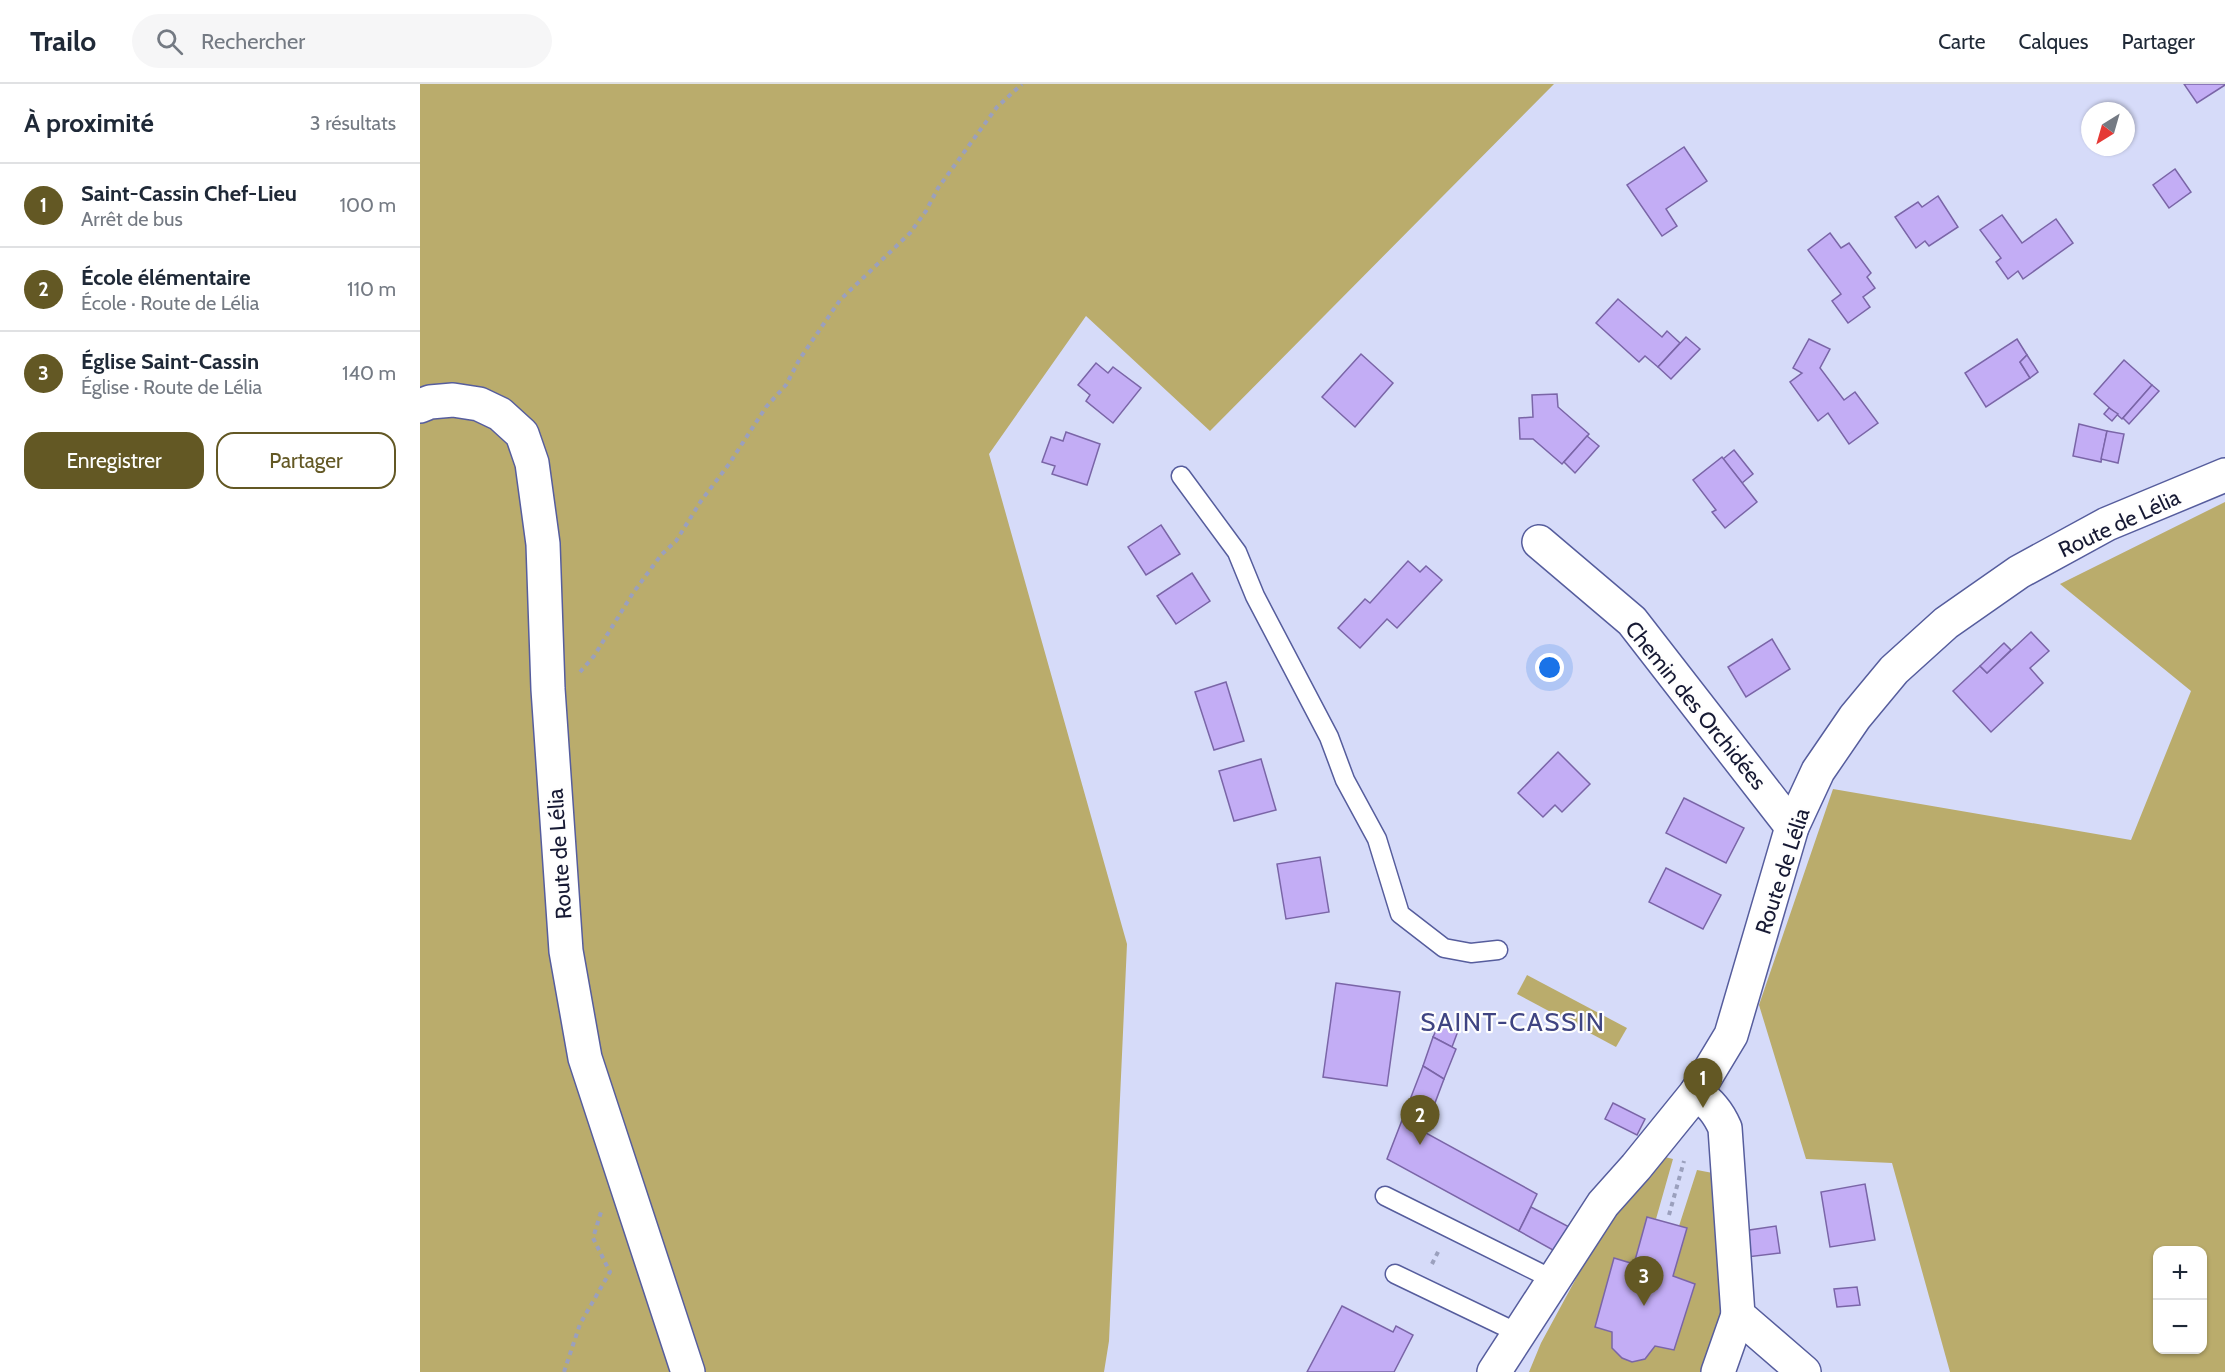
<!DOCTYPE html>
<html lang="fr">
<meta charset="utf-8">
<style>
body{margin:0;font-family:Cabin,sans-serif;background:#f6f6f7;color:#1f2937}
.controls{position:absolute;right:18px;bottom:18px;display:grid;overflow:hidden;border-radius:12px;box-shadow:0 2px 4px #0004}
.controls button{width:54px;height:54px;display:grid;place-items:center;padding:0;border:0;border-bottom:2px solid #e0e1e3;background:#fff;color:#1f2937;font:30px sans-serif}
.compass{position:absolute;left:1661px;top:18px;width:54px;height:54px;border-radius:50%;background:#fff;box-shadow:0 2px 4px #0004;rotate:217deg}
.you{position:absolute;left:1130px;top:584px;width:21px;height:21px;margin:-15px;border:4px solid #fff;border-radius:50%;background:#1a73e8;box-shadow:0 0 0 9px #1a73e833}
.badge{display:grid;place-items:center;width:39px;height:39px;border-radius:50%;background:#635824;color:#fff;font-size:20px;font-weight:700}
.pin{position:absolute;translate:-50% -50px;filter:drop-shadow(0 2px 3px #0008)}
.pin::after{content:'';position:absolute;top:32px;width:21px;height:18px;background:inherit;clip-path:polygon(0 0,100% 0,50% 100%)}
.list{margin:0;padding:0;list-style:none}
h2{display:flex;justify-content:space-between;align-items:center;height:78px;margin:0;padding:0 24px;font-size:26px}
h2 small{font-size:20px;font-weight:400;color:#747a83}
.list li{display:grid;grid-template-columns:39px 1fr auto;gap:18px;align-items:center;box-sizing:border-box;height:84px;padding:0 24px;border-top:2px solid #e0e1e3}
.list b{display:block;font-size:22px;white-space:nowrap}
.list p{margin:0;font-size:20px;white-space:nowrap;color:#747a83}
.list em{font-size:20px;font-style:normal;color:#747a83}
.actions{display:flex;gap:12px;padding:18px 24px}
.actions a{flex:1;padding:14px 0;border:2px solid #635824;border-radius:18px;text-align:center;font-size:21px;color:#635824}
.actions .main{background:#635824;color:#fff}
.icon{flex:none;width:33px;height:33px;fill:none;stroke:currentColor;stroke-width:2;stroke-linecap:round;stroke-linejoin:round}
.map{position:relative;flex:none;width:1805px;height:1288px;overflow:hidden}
header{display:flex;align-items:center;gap:36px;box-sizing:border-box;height:84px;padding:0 30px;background:#fff;border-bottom:2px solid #e0e1e3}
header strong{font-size:28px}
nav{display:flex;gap:33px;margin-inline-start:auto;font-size:21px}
.search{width:420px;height:54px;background:#f6f6f7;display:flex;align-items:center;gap:15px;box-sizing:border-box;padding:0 21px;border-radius:33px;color:#747a83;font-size:22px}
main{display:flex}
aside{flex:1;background:#fff}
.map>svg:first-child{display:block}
</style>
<header>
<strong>Trailo</strong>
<div class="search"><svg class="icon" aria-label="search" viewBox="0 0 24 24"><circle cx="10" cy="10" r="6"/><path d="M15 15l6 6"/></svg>Rechercher</div>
<nav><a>Carte</a><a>Calques</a><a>Partager</a></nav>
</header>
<main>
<aside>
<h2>À proximité<small>3 résultats</small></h2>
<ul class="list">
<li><span class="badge">1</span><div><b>Saint-Cassin Chef-Lieu</b><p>Arrêt de bus</p></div><em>100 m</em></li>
<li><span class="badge">2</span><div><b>École élémentaire</b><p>École · Route de Lélia</p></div><em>110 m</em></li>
<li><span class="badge">3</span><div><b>Église Saint-Cassin</b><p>Église · Route de Lélia</p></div><em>140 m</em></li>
</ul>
<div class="actions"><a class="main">Enregistrer</a><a>Partager</a></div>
</aside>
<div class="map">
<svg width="1805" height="1288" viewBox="0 0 1805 1288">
<rect width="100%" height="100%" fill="#d6dbf9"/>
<g fill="#baac6c" fill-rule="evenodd">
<path d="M 0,0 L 1134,0 L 790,347 L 666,232 L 569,370 L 707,860 L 689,1257 L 684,1288 L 0,1288 Z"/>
<path d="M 1805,418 L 1805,1288 L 1530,1288 L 1472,1079 L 1386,1075 L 1339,921 L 1413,705 L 1711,756 L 1771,607 L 1640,500 ZM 1738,1166 L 1782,1166 L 1782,1266 L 1738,1266 Z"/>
<path d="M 1107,891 L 1207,944 L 1196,963 L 1097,910 Z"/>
<path d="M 1241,1072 L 1253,1075 L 1236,1135 L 1227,1133 L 1214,1180 L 1194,1175 L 1175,1243 L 1192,1248 L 1192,1264 C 1209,1283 1220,1281 1235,1262 L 1254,1266 L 1274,1200 L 1253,1192 L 1267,1144 L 1259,1142 L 1277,1086 L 1298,1090 L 1306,1212 L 1282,1288 L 1109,1288 L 1121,1259 L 1191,1130 Z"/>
</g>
<g fill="#c3adf5" stroke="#7a65a7" stroke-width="1.5">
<path d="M 1764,0 L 1805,0 L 1805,1 L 1777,19 Z"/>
<path d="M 1264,63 L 1287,97 L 1246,125 L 1257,142 L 1242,152 L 1207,101 Z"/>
<path d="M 1755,85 L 1771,108 L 1749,124 L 1733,101 Z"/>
<path d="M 1518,112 L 1538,143 L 1509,162 L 1505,157 L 1496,164 L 1475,133 L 1498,118 L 1502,123 Z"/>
<path d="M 1582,131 L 1602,159 L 1636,135 L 1653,159 L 1603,195 L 1598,187 L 1588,195 L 1576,178 L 1581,174 L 1560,146 Z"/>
<path d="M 1410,149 L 1421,164 L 1429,159 L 1451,189 L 1447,193 L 1455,204 L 1443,213 L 1450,223 L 1428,239 L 1412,217 L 1421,210 L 1388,166 Z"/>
<path d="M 1198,215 L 1242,253 L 1247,247 L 1260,259 L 1238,283 L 1225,272 L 1219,278 L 1176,239 Z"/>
<path d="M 1266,253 L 1280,265 L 1251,295 L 1238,283 Z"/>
<path d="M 1389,255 L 1410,265 L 1400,284 L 1424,316 L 1435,308 L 1458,339 L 1429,360 L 1408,329 L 1398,337 L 1370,298 L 1382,289 L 1373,284 Z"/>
<path d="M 1597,255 L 1607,271 L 1600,278 L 1610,294 L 1566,323 L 1545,289 Z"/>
<path d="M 941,270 L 973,299 L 935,343 L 902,313 Z"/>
<path d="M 1607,271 L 1618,288 L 1610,294 L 1600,278 Z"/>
<path d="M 1704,276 L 1732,301 L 1702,335 L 1674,310 Z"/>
<path d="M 676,279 L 688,289 L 693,283 L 721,304 L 693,339 L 666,317 L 670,311 L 658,301 Z"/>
<path d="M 1732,301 L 1739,307 L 1709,340 L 1703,334 Z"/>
<path d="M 1137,310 L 1138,323 L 1169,350 L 1142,380 L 1113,355 L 1100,355 L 1099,334 L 1113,333 L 1112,311 Z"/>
<path d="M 1689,324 L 1698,330 L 1692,337 L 1684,330 Z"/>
<path d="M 1659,340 L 1687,347 L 1681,378 L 1653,372 Z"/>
<path d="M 1687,347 L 1704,350 L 1698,379 L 1681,375 Z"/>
<path d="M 646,348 L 680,360 L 667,401 L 632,390 L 635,382 L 622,378 L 631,353 L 643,357 Z"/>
<path d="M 1167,352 L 1179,362 L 1155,389 L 1144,378 Z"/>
<path d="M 1314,366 L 1333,390 L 1322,399 L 1303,375 Z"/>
<path d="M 1302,373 L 1337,418 L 1305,444 L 1292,428 L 1296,426 L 1273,396 Z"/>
<path d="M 741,441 L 760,470 L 726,491 L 708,463 Z"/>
<path d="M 988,477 L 1000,488 L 1006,482 L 1022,496 L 977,544 L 967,535 L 940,564 L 918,544 L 945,515 L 950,519 Z"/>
<path d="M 772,489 L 790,517 L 756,540 L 737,512 Z"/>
<path d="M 1611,548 L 1629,567 L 1610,584 L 1623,599 L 1571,648 L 1533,607 L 1560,582 L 1567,589 Z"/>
<path d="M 1352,555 L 1370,585 L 1326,613 L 1308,583 Z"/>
<path d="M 1584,559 L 1591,566 L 1567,589 L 1560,582 Z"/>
<path d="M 806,598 L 824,657 L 794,666 L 775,608 Z"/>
<path d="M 1138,668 L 1170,700 L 1142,728 L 1135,721 L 1123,733 L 1098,709 Z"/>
<path d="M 841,675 L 856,726 L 814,737 L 799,687 Z"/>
<path d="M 1264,714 L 1324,744 L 1306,779 L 1246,749 Z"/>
<path d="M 900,773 L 909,828 L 866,835 L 857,780 Z"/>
<path d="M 1246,784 L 1301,811 L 1283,845 L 1229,818 Z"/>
<path d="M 916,899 L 980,908 L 967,1002 L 903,993 Z"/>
<path d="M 1021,936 L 1038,947 L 1032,963 L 1013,953 Z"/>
<path d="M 1013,953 L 1036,965 L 1024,995 L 1003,982 Z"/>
<path d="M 1003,982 L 1024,995 L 1004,1048 L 1117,1110 L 1099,1147 L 967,1075 Z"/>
<path d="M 1193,1019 L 1225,1035 L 1217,1051 L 1185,1035 Z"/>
<path d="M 1445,1100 L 1455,1156 L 1410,1163 L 1401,1108 Z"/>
<path d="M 1111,1123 L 1153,1145 L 1140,1170 L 1099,1147 Z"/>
<path d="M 1227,1133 L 1267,1144 L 1253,1192 L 1275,1200 L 1254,1266 L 1235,1262 L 1225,1275 L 1212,1278 L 1202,1274 L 1192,1264 L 1192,1248 L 1175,1243 L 1194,1174 L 1214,1180 Z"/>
<path d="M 1356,1142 L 1360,1169 L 1327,1173 L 1323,1147 Z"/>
<path d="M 1437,1203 L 1440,1221 L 1417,1223 L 1414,1205 Z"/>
<path d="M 922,1222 L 973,1248 L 976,1242 L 993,1251 L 974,1288 L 887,1288 Z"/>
</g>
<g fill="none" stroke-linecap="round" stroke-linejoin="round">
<g stroke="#565d9d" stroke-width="21">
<g id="lane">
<path d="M 761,392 L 817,468 L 835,512 L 909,653 L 925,696 L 957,755 L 980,830 L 1024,864 L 1051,869 L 1078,866"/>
<path d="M 965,1112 L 1134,1196"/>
<path d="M 975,1190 L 1100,1250"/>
</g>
</g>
<g stroke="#565d9d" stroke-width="36">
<g id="street">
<path d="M 1119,458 L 1212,537 L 1372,743"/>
<path d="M 1276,1009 C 1290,1019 1298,1028 1305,1044 L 1318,1231 L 1384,1288"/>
<path d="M 1298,1288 L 1318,1231"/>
</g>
</g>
<g stroke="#565d9d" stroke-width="36">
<g id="secondary">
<path d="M 0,322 L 10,318 L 33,316 L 59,320 L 80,330 L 102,350 L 112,379 L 123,460 L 128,605 L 146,867 L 165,974 L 268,1288"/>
<path d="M 1074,1288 L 1183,1120 L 1216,1083 L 1276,1009 L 1311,951 L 1372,743 L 1398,687 L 1435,633 L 1474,586 L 1526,539 L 1599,488 L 1687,440 L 1805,391"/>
</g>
</g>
<g stroke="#9ba0bd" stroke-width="4" stroke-dasharray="4.5 4.5" stroke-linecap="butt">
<path d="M 160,588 L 174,572 L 213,509 L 241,471 L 256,457 L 281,417 L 309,380 L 346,323 L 366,301 L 379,276 L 420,216 L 490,149 L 506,127 L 518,104 L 577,23 L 602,0"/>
<path d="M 1249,1131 L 1264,1077"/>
<path d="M 1012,1180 L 1019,1166"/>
<path d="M 144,1288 L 160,1240 L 190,1188 L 173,1154 L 181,1128"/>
</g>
<use href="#lane" stroke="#fff" stroke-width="18"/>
<use href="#street" stroke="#fff" stroke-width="33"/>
<use href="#secondary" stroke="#fff" stroke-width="33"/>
</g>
<g text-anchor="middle" stroke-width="4.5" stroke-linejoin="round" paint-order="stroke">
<g font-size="22" fill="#161933" stroke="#fefefe">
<text transform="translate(1699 439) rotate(-25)" y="8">Route de Lélia</text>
<text transform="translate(1276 621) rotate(51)" y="8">Chemin des Orchidées</text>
<text transform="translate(139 770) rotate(-94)" y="8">Route de Lélia</text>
<text transform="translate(1362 787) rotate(-72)" y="8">Route de Lélia</text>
</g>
<g font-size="26" letter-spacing="1.5" fill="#3f4482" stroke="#fefefe">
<text x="1093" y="947">SAINT-CASSIN</text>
</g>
</g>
</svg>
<div class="controls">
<button>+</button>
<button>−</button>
</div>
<svg class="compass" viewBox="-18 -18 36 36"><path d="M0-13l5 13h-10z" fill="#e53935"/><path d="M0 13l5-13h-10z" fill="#747a83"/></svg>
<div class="you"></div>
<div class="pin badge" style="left:1283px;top:1024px">1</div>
<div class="pin badge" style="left:1000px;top:1061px">2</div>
<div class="pin badge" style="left:1224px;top:1222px">3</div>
</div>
</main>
